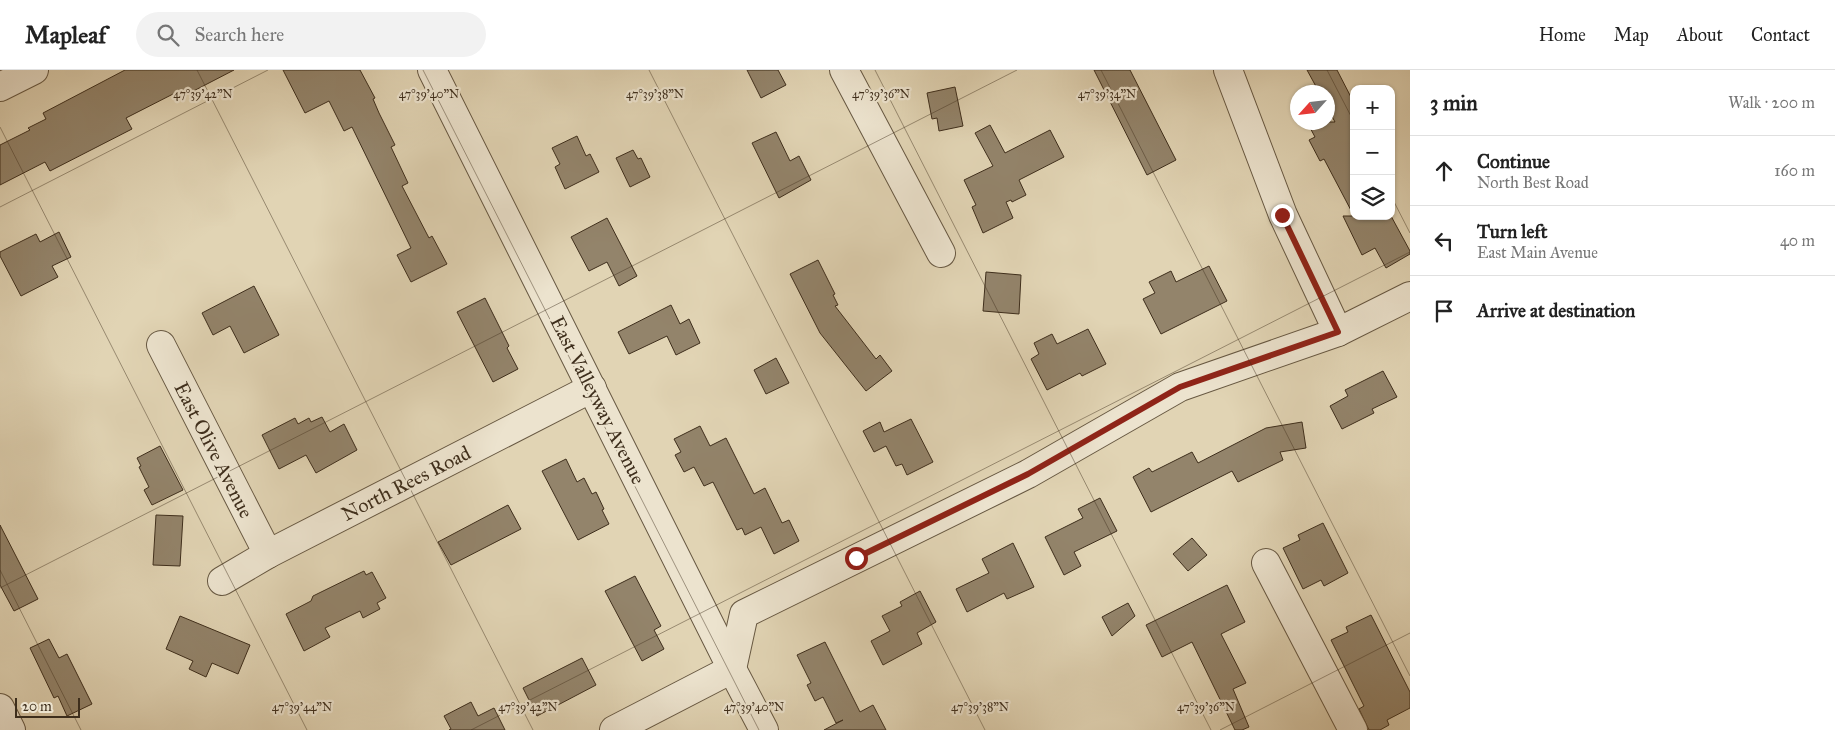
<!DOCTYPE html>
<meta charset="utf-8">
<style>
body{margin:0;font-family:"IM FELL Great Primer",serif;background:#f2f2f2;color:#222}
.controls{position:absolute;right:15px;top:15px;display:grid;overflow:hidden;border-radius:10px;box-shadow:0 1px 4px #0004}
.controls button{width:45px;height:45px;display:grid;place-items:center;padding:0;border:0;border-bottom:1px solid #e0e0e0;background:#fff;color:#222;font:25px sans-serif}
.compass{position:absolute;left:1290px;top:15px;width:45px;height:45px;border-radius:50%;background:#fff;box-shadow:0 1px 4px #0004;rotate:243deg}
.scale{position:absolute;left:15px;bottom:12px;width:65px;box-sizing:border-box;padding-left:5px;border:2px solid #3e2e1c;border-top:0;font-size:14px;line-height:18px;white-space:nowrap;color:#3e2e1c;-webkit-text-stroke:4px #ece3ce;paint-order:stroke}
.stop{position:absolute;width:15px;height:15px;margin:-11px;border:4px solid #8f2418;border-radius:50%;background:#fff}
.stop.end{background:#8f2418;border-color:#fff;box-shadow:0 1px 5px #0008}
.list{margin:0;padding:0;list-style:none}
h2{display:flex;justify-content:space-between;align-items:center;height:65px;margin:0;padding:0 20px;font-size:21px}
h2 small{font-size:16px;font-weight:400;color:#767676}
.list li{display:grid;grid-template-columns:32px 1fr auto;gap:15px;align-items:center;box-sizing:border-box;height:70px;padding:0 20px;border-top:1px solid #e0e0e0}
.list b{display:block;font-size:19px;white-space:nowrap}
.list p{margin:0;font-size:16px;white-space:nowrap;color:#767676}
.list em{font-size:16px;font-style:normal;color:#767676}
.icon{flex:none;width:28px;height:28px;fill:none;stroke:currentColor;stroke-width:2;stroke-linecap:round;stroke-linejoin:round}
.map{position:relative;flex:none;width:1410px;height:660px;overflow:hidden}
header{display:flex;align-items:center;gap:30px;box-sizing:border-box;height:70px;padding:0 25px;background:#fff;border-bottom:1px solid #e0e0e0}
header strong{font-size:24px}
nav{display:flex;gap:28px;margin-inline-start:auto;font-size:18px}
.search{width:350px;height:45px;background:#f2f2f2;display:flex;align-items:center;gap:12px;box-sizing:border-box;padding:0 18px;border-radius:28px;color:#767676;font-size:19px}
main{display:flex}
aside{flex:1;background:#fff}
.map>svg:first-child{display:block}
</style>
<header>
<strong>Mapleaf</strong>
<div class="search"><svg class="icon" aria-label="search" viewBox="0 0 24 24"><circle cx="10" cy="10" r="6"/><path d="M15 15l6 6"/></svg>Search here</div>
<nav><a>Home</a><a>Map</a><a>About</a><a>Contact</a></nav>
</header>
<main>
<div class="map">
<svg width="1410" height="660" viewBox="0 0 1410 660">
<rect width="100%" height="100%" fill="#e1d4b4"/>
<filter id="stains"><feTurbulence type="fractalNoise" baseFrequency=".004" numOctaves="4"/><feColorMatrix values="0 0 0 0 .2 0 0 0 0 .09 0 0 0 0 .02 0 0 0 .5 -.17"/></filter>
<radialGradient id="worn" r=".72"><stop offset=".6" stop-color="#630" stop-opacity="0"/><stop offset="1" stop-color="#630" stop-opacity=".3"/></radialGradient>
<g fill="#93846b" stroke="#3e2e1c">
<path d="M 125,0 L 234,0 L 180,28 L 177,22 L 126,48 L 132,59 L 50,101 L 45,92 L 0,115 L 0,75 L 30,60 L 28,58 L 46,49 L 43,43 Z"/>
<path d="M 283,0 L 360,0 L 375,28 L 373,29 L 379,43 L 395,75 L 391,77 L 408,113 L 402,116 L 429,168 L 432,166 L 447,194 L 411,212 L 397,185 L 411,178 L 352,57 L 344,61 L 329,31 L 305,43 Z"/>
<path d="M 747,0 L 778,0 L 786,15 L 761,28 Z"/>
<path d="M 1094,0 L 1130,0 L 1176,90 L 1147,105 Z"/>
<path d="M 1307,0 L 1337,0 L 1353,31 L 1354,146 L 1391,146 L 1410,181 L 1410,184 L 1386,198 L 1375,178 L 1362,185 L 1343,146 L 1354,146 L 1324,89 L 1320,91 L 1309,70 L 1315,67 L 1307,52 L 1335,52 L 1328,39 L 1328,22 L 1319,22 Z"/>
<path d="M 955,17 L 963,56 L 939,61 L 937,48 L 932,49 L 927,23 Z"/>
<path d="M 990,55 L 1005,83 L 1050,60 L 1064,87 L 1019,110 L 1026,125 L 1012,132 L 1011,130 L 1006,132 L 1013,148 L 983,163 L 972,137 L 976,135 L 964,110 L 993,96 L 975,63 Z"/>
<path d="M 776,62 L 790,91 L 799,86 L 811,110 L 779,128 L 752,73 Z"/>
<path d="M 577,66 L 586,86 L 590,84 L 599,102 L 565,119 L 555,97 L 560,94 L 552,78 Z"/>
<path d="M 633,80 L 638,89 L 641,88 L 650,107 L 630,117 L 616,88 Z"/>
<path d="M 607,148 L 637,206 L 619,216 L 607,192 L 589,201 L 571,167 Z"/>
<path d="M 59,162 L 71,187 L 52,196 L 58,207 L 21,226 L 0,186 L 0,182 L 36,164 L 40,172 Z"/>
<path d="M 818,190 L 835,224 L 833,225 L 838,235 L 835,236 L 876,289 L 880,285 L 892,301 L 866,321 L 820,263 L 790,204 Z"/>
<path d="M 1209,196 L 1227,231 L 1161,264 L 1143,229 L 1155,223 L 1149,212 L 1171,201 L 1176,212 Z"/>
<path d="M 986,202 L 1021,205 L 1019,244 L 983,241 Z"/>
<path d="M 254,216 L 279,265 L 244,283 L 230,256 L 213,265 L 202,243 Z"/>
<path d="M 485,228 L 509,276 L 507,278 L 518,299 L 493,312 L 457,242 Z"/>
<path d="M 671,235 L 680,254 L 689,249 L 700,273 L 676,285 L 667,266 L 629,284 L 618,262 Z"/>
<path d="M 1088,259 L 1106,294 L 1082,306 L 1080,303 L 1047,320 L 1031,289 L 1039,284 L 1034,273 L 1052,264 L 1057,274 Z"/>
<path d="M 776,288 L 789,313 L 766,324 L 754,300 Z"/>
<path d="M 1383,301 L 1397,327 L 1372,339 L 1374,343 L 1342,359 L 1330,336 L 1348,326 L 1345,320 Z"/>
<path d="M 322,347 L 330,362 L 344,354 L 357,380 L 316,403 L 306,385 L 279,399 L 262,365 L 295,348 L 298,354 L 309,348 L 311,352 Z"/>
<path d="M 911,349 L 933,392 L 907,405 L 902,394 L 896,396 L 886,376 L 874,382 L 863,361 L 880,352 L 884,362 Z"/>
<path d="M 1302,352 L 1306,378 L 1280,382 L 1283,390 L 1238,412 L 1232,401 L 1151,442 L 1133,407 L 1149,398 L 1152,402 L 1192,382 L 1198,393 L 1266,358 Z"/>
<path d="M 700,356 L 710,376 L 726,368 L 754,424 L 765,418 L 782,453 L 789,450 L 799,471 L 774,484 L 761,457 L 745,465 L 742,458 L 737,460 L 713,412 L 704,416 L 694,397 L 684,402 L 675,385 L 681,382 L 674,369 Z"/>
<path d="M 160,376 L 183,420 L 152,435 L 144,420 L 149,417 L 139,397 L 141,396 L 137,388 Z"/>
<path d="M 566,389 L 577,412 L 584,408 L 592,424 L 596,422 L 604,439 L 602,440 L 609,454 L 578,470 L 542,401 Z"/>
<path d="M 1100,428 L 1117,461 L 1074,482 L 1081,496 L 1064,505 L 1045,467 L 1083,448 L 1078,439 Z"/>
<path d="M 508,435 L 521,459 L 451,495 L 438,472 Z"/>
<path d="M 156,445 L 183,446 L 180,496 L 153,495 Z"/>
<path d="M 1323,453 L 1348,503 L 1324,516 L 1321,510 L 1303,519 L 1283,478 L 1300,470 L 1298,465 Z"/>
<path d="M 0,455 L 38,529 L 14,541 L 0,515 Z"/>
<path d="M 1192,468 L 1207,485 L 1188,501 L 1173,484 Z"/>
<path d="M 1013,473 L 1034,517 L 1007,529 L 1004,523 L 967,542 L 956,519 L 989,503 L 982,489 Z"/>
<path d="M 364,501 L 366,505 L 372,502 L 386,528 L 377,533 L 380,539 L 363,548 L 360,541 L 325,558 L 330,567 L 304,581 L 286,544 L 311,531 L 313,526 Z"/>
<path d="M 635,506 L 661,556 L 654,560 L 664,579 L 642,591 L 605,521 Z"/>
<path d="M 1227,515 L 1245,552 L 1221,564 L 1246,613 L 1233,619 L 1249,657 L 1242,660 L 1235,660 L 1192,572 L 1162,587 L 1146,555 Z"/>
<path d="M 920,521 L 936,552 L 917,563 L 922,574 L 883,595 L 871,571 L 890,561 L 882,546 L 902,536 L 900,532 Z"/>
<path d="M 1128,533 L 1135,546 L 1112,566 L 1102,547 Z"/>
<path d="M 1371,545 L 1410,622 L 1410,638 L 1387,650 L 1389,655 L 1380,660 L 1369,660 L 1359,639 L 1364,636 L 1331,570 L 1348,562 L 1346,557 Z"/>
<path d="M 180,546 L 250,575 L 238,604 L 212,593 L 206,607 L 189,599 L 193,591 L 166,579 Z"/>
<path d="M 49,569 L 59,588 L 67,584 L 92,634 L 67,646 L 58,626 L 54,628 L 30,578 Z"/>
<path d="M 825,572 L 860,642 L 873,635 L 886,660 L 824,660 L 843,650 L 836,653 L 823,627 L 815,631 L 807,615 L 811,613 L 797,585 Z"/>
<path d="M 582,588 L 596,615 L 537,646 L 523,618 Z"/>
<path d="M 471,632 L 478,646 L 494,638 L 505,660 L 449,660 L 451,659 L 444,646 Z"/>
</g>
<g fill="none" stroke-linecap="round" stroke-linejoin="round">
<g stroke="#675842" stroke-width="30">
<g id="minor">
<path d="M 432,0 L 732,599 L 764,660"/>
<path d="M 844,0 L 941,183"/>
<path d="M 1228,0 L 1283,145 L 1338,262"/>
<path d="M 0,17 L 34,0"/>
<path d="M 161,275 L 268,484"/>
<path d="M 1266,493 L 1353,660"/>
<path d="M 222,511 L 268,484 L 592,318"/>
<path d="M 0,638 L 11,660"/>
<path d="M 614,660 L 732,599 L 744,544 L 1028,404 L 1180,317 L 1338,262 L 1410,226"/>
</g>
</g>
<use href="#minor" stroke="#ece3ce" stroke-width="28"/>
</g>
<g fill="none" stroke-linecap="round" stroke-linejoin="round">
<path stroke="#8f2418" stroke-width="6" d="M 856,488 L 1028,404 L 1180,317 L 1338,262 L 1282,145"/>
</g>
<path fill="none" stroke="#3e2e1c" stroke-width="1" stroke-opacity="0.45" d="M 197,0 L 533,660M 423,0 L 759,660M 649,0 L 985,660M 875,0 L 1211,660M 1101,0 L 1410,606M 1327,0 L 1354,52M 0,57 L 307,660M 1391,126 L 1410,163M 0,137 L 268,0M 0,500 L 81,660M 0,518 L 1017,0M 471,660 L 1410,182M 1220,660 L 1410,563"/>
<g text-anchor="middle" stroke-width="4.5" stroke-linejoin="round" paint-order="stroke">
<g font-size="20" fill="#3e2e1c" stroke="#ece3ce">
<text transform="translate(598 330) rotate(63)" y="7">East Valleyway Avenue</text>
<text transform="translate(214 380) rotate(63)" y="7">East Olive Avenue</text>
<text transform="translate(406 413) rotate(-27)" y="7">North Rees Road</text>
</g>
</g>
<g font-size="12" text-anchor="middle" fill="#3e2e1c" stroke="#ece3ce" stroke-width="4.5" stroke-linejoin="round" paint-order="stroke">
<text x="203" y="28">47°39'42"N</text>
<text x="429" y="28">47°39'40"N</text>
<text x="655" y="28">47°39'38"N</text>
<text x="881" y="28">47°39'36"N</text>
<text x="1107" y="28">47°39'34"N</text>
<text x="302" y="641">47°39'44"N</text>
<text x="528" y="641">47°39'42"N</text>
<text x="754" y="641">47°39'40"N</text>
<text x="980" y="641">47°39'38"N</text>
<text x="1206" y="641">47°39'36"N</text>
</g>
<rect width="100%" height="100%" filter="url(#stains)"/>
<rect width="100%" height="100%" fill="url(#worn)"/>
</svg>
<div class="controls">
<button>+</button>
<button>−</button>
<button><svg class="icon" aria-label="layers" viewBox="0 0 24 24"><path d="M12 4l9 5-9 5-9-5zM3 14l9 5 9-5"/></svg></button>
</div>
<svg class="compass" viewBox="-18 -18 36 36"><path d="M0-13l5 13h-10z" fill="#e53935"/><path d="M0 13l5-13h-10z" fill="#767676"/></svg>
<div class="scale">20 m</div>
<div class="stop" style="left:856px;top:488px"></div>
<div class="stop end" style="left:1282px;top:145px"></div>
</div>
<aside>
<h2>3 min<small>Walk · 200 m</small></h2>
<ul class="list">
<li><svg class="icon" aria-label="ahead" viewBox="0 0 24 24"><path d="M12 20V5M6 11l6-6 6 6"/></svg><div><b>Continue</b><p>North Best Road</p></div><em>160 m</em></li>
<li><svg class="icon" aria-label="left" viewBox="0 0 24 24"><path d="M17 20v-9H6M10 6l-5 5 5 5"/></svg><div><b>Turn left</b><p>East Main Avenue</p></div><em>40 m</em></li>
<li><svg class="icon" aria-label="arrive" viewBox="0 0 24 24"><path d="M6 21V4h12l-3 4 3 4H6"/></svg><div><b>Arrive at destination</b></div></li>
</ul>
</aside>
</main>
